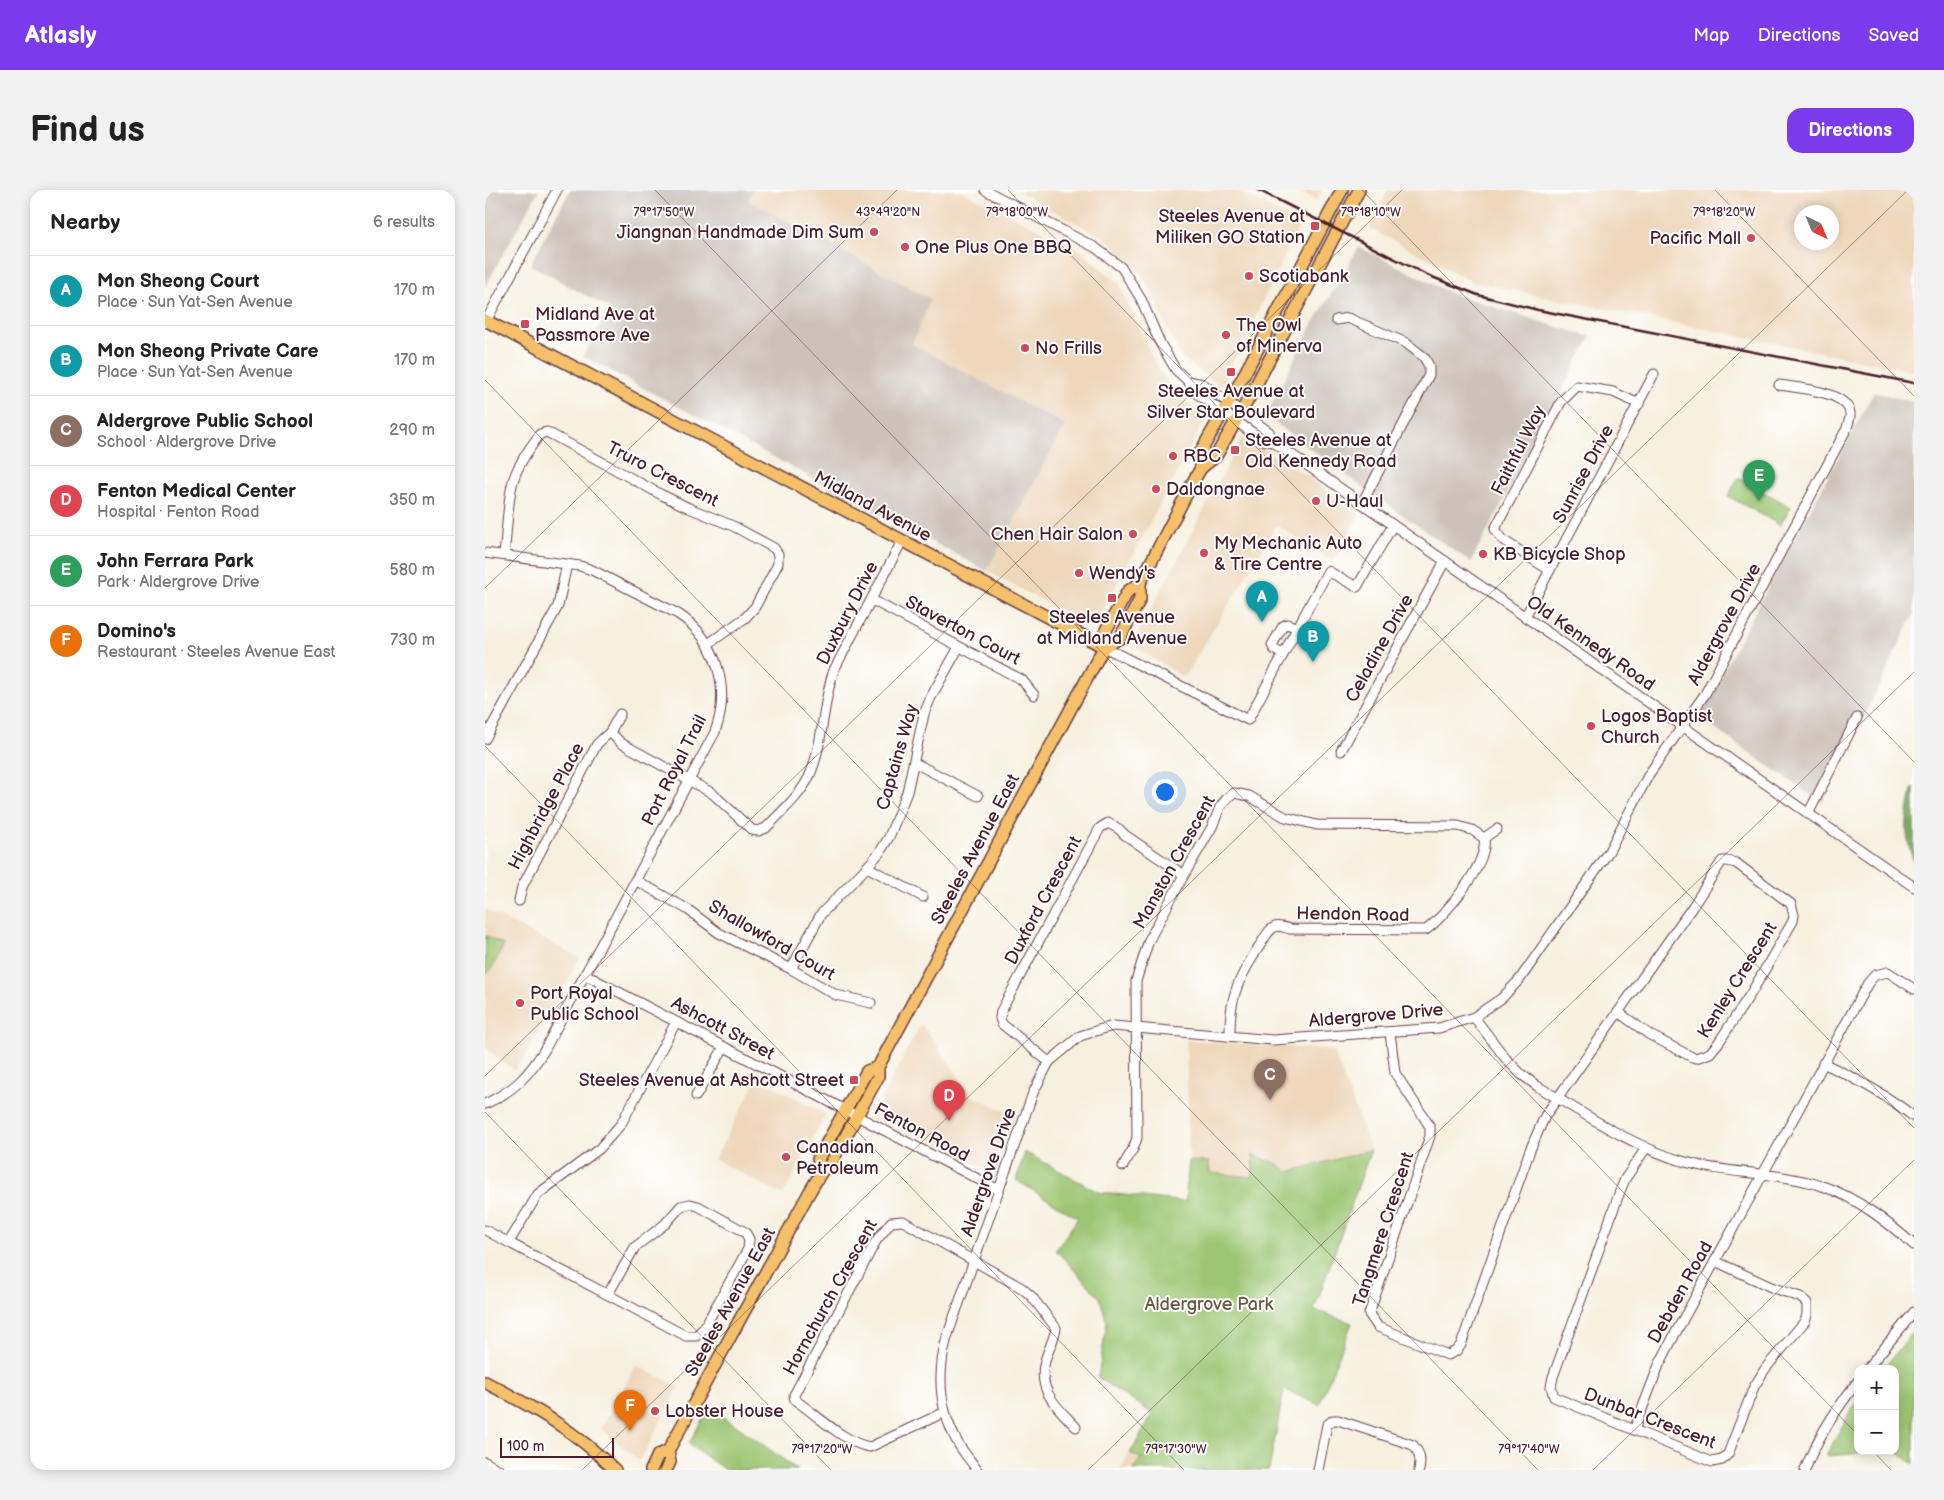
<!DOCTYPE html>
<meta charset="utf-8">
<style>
body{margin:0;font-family:"Balsamiq Sans",sans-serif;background:#f2f2f2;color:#222}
.controls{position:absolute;right:15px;bottom:15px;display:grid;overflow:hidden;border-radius:10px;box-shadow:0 2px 12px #0003}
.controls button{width:45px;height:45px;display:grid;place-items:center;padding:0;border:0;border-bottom:1px solid #e0e0e0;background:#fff;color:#222;font:25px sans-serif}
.compass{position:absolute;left:1309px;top:15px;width:45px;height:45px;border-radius:50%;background:#fff;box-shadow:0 2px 12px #0003;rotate:136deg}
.scale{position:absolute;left:15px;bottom:12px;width:114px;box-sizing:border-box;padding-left:5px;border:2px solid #4a1f2b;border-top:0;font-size:14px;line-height:18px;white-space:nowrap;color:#4a1f2b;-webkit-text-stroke:4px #fff;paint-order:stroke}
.you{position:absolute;left:679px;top:601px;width:18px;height:18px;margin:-12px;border:4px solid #fff;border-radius:50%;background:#1a73e8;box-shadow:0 0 0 8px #1a73e833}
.badge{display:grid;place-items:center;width:32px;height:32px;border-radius:50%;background:#7c3aed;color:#fff;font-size:16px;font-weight:700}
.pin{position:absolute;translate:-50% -41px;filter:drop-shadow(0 1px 2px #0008)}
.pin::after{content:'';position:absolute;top:26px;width:18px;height:15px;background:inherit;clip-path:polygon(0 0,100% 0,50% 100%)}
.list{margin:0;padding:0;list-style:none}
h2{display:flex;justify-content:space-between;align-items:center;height:65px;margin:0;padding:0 20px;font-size:21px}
h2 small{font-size:16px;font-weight:400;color:#767676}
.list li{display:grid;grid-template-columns:32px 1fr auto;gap:15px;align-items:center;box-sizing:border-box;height:70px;padding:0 20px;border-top:1px solid #e0e0e0}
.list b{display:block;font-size:19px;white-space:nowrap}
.list p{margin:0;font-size:16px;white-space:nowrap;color:#767676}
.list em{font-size:16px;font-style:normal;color:#767676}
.map{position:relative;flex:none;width:1429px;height:1280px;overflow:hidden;border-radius:15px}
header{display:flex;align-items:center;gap:30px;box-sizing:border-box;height:70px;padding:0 25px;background:#7c3aed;color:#fff}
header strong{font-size:24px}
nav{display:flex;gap:28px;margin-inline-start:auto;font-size:18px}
.intro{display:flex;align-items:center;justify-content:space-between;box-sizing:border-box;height:120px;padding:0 30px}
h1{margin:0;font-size:35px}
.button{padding:12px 22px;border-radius:15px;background:#7c3aed;color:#fff;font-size:18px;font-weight:700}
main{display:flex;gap:30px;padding:0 30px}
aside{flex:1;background:#fff;border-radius:15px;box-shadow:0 2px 12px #0003}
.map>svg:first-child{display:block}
</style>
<header>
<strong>Atlasly</strong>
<nav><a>Map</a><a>Directions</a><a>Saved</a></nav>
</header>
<div class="intro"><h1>Find us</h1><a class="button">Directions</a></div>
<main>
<aside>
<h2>Nearby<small>6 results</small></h2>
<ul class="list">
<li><span class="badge" style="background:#0f9aa8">A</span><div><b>Mon Sheong Court</b><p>Place · Sun Yat-Sen Avenue</p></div><em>170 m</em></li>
<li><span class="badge" style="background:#0f9aa8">B</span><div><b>Mon Sheong Private Care</b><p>Place · Sun Yat-Sen Avenue</p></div><em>170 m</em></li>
<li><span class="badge" style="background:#8d6e63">C</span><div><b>Aldergrove Public School</b><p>School · Aldergrove Drive</p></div><em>290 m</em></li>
<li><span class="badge" style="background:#e0444e">D</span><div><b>Fenton Medical Center</b><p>Hospital · Fenton Road</p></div><em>350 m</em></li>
<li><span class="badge" style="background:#2e9e5b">E</span><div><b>John Ferrara Park</b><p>Park · Aldergrove Drive</p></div><em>580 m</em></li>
<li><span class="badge" style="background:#e8710a">F</span><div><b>Domino's</b><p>Restaurant · Steeles Avenue East</p></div><em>730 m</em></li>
</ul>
</aside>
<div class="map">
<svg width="1429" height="1280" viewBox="0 0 1429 1280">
<rect width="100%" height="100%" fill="#fff"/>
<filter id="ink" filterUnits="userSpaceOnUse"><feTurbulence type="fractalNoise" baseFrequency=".02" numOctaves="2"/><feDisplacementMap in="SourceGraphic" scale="10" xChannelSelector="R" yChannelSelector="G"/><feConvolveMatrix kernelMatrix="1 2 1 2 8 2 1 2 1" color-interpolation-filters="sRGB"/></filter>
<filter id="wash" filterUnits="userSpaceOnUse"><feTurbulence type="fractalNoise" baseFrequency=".0096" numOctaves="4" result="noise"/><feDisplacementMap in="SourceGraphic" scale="20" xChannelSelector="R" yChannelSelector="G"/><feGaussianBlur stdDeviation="1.12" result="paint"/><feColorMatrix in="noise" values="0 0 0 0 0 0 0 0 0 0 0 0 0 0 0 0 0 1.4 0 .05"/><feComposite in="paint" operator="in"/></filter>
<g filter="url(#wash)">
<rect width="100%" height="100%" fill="#f6f0df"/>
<g fill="#eed7bb" fill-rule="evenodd">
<path d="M 268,0 L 474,0 L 590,57 L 634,93 L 669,171 L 687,199 L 721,229 L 608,438 L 502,381 L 580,235 L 426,154 L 446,109 L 263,10 Z"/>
<path d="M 531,0 L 752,0 L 815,34 L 736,197 L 696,167 L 658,86 L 624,51 Z"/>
<path d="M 811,0 L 837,0 L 832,10 Z"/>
<path d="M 903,0 L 1429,0 L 1429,181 L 988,92 L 884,38 ZM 1316,22 L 1346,22 L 1346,52 L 1316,52 Z"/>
<path d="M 756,250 L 774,256 L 820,285 L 874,325 L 848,372 L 792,335 L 699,488 L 647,455 Z"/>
<path d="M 0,719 L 95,768 L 41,866 L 29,880 L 0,858 Z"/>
<path d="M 436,834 L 488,906 L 529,925 L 506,983 L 391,919 Z"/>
<path d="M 701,850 L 848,860 L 886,960 L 802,982 L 793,974 L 768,965 L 768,987 L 724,983 L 724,972 L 704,971 Z"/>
<path d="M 273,888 L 341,924 L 298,1005 L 229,969 Z"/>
<path d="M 151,1175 L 194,1197 L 155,1271 L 116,1239 Z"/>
<path d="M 645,1263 L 682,1280 L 635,1280 Z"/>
</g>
<g fill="#ccc2b9">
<path d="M 0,0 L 54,0 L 0,97 Z"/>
<path d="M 85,0 L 268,0 L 263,10 L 446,109 L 427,154 L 580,235 L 502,381 L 98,166 L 124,118 L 45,75 Z"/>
<path d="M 874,57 L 968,104 L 1105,147 L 986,372 L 877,297 L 781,226 L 820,148 Z"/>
<path d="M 1389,202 L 1429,212 L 1429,424 L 1337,613 L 1213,527 Z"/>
</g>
<g fill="#9cc673" stroke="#73724f">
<path d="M 1253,288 L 1306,317 L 1295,335 L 1243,306 Z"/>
<path d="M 1,746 L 19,755 L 5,781 L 0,784 Z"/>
<path d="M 886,960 L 829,1120 L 867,1133 L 834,1215 L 799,1199 L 784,1280 L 649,1280 L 655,1269 L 658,1269 L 645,1263 L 668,1224 L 613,1188 L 622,1132 L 615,1108 L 571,1060 L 593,1028 L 531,990 L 540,962 L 613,1002 L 700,1012 L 704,971 L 724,972 L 725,983 L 768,987 L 768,965 L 793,974 L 803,982 Z"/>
<path d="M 1429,1141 L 1429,1274 L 1410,1261 L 1410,1179 L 1398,1179 Z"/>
<path d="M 1373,1211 L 1373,1261 L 1405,1261 L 1341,1266 L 1365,1222 Z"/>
<path d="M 224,1216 L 313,1280 L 240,1280 L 204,1254 Z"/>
</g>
<path fill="#7dab65" stroke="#646548" d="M 1429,597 L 1429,672 C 1418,641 1421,631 1427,600 Z"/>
</g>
<g filter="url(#ink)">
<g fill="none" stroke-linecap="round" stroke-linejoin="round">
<g stroke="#643e46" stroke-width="11">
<g id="minor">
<path d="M 500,0 L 611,58 L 637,78 L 656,109 L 675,153 L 691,180 L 703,191 L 711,203 L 778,250 L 788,252 L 816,271 L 1429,697"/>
<path d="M 851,130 L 863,128 L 921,153 L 939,167 L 944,176 L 944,185 L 877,313"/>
<path d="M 0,133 L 72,0"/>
<path d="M 703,191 L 718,194 L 744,213 L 784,242 L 788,252"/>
<path d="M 0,363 L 95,376 L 107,380 L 193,424 C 232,449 246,499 230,542 L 60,859 C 43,886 30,900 0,914"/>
<path d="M 19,365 C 22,342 22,318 27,295 C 31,277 44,259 55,244 L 62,242 L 175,304 L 204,318 L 248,336 L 289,358 L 293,364 L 293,374 L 270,417 L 260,428 L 223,454"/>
<path d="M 1064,380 L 1018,350 L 1010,339 L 1076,212 L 1092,196 L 1128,202 L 1154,214"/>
<path d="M 387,410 L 537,490 L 549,505"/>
<path d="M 1040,427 L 1169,184"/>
<path d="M 619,457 L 763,530 L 843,381 L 872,397 L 908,335"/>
<path d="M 798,465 L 789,459 L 787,455 L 798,436 L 802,434 L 813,438"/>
<path d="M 125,542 L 135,524"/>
<path d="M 0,549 L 73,416 L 82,374"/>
<path d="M 856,561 L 960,371"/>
<path d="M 430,573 L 493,606"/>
<path d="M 1323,624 L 1372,528"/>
<path d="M 999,648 L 1012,639"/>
<path d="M 382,677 L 438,707"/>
<path d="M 150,690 L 202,719 L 234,743 L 306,779 L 351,805 L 386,813"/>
<path d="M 34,711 L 37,697 L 112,554 L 125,542 L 136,553 L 227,603 L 267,640 L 273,641 L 281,638 C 296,622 316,605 325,585 C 339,552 337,513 349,480 L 417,351"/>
<path d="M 306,779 L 336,724 L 382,677 L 395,662 L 404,647 L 422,602 L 439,524 L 446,507 L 474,457"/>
<path d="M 101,785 L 514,1000"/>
<path d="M 989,827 L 1021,869 L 1036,884 L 1052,896 C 1097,922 1148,957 1197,971 C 1243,985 1294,981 1340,997 C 1374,1009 1402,1032 1429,1055"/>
<path d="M 905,842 L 910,883 L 940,929 L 945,937 L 945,946 L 884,1124 L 893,1137 L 963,1165 L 971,1161 L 976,1155 L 1045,960 L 1060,926 L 1208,716 L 1237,671 L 1242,671 L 1251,673 L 1306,714 L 1309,725 L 1308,731 L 1268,800 L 1234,852 L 1225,863 L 1211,868 L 1207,867 L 1165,845 L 1133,822"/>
<path d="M 745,846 C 744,806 754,788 775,755 C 780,749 782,740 790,737 C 794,735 800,738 805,739 L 941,740 C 960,726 1004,673 999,648"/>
<path d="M 564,872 L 517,834 L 515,828 L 516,821 L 615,638 L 623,633 L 634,639 L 640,645 L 699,685"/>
<path d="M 1338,873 C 1370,888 1402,905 1429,927"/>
<path d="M 211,906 L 239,857"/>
<path d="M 1161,958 L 1140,989 L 1134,1004 L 1068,1187 L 1066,1197 L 1069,1207 L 1227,1272 L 1237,1270 L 1243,1264 L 1269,1197 L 1280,1179 L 1320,1131 L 1322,1125 L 1322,1113 L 1315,1107 L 1286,1097 L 1230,1071"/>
<path d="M 638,976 L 648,959 L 652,948 L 651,791 L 664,750 L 699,685 L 727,637 L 735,617 L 743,607 L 749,603 L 764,606 L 800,627 L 832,635 L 973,636 L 987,640 L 999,648"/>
<path d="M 0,1040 L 201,1146 L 211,1146 L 219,1138 L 263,1059 L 264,1049 L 260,1042 L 213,1016 L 205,1014 L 196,1016 L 180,1034 L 150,1057 L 123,1104"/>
<path d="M 24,1052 L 53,1004 L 114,959 L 136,934 L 191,832"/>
<path d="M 1382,1179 L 1429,1122"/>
<path d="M 460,1222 L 385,1257 C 361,1254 331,1224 310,1210 L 309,1205 L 391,1051 L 406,1032 L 418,1031 L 537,1098 L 547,1107 L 571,1138 C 569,1150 563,1160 560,1171 C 552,1201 572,1217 591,1237"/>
<path d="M 1149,1240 L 1174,1175 L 1190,1144 L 1383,793 L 1390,785 L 1403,782 L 1429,799"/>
<path d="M 0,1272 L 14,1280"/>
<path d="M 492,1280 C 486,1271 479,1263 474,1255 C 454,1221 452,1183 462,1147 L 548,903 L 564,872 L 595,846 L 617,839 L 628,836 L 788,850 L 954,838 L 989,827 L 1017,808 L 1035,789 L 1124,661 L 1164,584 L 1220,504 L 1362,238 C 1363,233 1366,227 1365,223 C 1361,201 1313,198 1294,195"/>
<path d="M 833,1280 L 842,1235 L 848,1230 L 853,1230 L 928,1255 C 935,1263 936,1270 934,1280"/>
<path d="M 1320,1280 C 1332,1247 1352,1218 1373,1191"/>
</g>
</g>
<g stroke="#643e46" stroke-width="14">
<g id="major">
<path d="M 0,130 L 619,457"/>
<path d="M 716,278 L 716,261 L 752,198 L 857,0"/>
<path d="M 619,457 L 635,448 L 655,409 L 655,393 L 709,290 L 716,278 L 731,266 L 764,208 L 874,0"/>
<path d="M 337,981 L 333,969 L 382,881 L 393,877"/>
<path d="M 0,1192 C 50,1218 89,1240 130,1280"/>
<path d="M 166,1280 L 173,1265 L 183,1261 L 324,1003 L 337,981 L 345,975 L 393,887 L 393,877 L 619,457 L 621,440 L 643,401 L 655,393"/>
<path d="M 181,1280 L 185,1272 L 183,1261"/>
</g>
</g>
<use href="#minor" stroke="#fff" stroke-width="9"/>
<use href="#major" stroke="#f6c06b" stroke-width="11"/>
<path stroke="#4a1f2b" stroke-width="2.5" d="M 773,0 L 942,85 L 993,105 L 1053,120 L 1429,193"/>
</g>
</g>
<path fill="none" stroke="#4a1f2b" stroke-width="1" stroke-opacity="0.45" d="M 170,0 L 1373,1245M 523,0 L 1429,938M 877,0 L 1429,572M 1230,0 L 1429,206M 0,190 L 1053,1280M 0,398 L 412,0M 0,556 L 699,1280M 0,886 L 917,0M 0,922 L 346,1280M 1388,1261 L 1406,1280M 97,1280 L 1423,0M 603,1280 L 1429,482M 1108,1280 L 1429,970"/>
<g fill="#d1495b" stroke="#fff" stroke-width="2">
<rect x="825" y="31" width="10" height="10" rx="2.5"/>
<circle cx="389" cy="42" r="5"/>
<circle cx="1266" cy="48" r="5"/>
<circle cx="420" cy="57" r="5"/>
<circle cx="764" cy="86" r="5"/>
<rect x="35" y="129" width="10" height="10" rx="2.5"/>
<circle cx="741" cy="145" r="5"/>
<circle cx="540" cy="158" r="5"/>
<rect x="741" y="177" width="10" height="10" rx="2.5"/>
<rect x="745" y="255" width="10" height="10" rx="2.5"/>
<circle cx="688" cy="266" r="5"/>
<circle cx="671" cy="299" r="5"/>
<circle cx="831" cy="311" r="5"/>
<circle cx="648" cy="344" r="5"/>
<circle cx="719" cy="363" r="5"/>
<circle cx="998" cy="364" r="5"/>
<circle cx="594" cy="383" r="5"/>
<rect x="622" y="403" width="10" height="10" rx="2.5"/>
<circle cx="1106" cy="536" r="5"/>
<circle cx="35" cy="813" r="5"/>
<rect x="364" y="885" width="10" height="10" rx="2.5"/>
<circle cx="301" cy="967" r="5"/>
<circle cx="170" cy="1221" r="5"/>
</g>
<g text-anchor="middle" stroke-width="4" stroke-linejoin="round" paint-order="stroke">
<g font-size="18" fill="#4a1f2b" stroke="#fff" text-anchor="start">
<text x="820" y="32" text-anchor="end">Steeles Avenue at<tspan x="820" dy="21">Miliken GO Station</tspan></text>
<text x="379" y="48" text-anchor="end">Jiangnan Handmade Dim Sum</text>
<text x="1256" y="54" text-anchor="end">Pacific Mall</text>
<text x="430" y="63">One Plus One BBQ</text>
<text x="774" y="92">Scotiabank</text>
<text x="50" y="130">Midland Ave at<tspan x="50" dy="21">Passmore Ave</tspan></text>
<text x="751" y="141">The Owl<tspan x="751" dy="21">of Minerva</tspan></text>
<text x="550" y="164">No Frills</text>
<text x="746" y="207" text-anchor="middle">Steeles Avenue at<tspan x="746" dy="21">Silver Star Boulevard</tspan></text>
<text x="760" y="256">Steeles Avenue at<tspan x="760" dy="21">Old Kennedy Road</tspan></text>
<text x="698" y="272">RBC</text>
<text x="681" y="305">Daldongnae</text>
<text x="841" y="317">U-Haul</text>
<text x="638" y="350" text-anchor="end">Chen Hair Salon</text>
<text x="729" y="359">My Mechanic Auto<tspan x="729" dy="21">&amp; Tire Centre</tspan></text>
<text x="1008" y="370">KB Bicycle Shop</text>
<text x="604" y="389">Wendy's</text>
<text x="627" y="433" text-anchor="middle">Steeles Avenue<tspan x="627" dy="21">at Midland Avenue</tspan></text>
<text x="1116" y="532">Logos Baptist<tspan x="1116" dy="21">Church</tspan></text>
<text x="45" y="809">Port Royal<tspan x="45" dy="21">Public School</tspan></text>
<text x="359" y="896" text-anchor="end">Steeles Avenue at Ashcott Street</text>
<text x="311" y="963">Canadian<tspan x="311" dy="21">Petroleum</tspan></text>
<text x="180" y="1227">Lobster House</text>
</g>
<g font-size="18" fill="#4a1f2b" stroke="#fff">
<text transform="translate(1033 260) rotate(-63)" y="6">Faithful Way</text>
<text transform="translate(178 284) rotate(27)" y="6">Truro Crescent</text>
<text transform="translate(1098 284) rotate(-62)" y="6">Sunrise Drive</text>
<text transform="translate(388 316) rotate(28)" y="6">Midland Avenue</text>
<text transform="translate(362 423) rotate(-63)" y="6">Duxbury Drive</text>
<text transform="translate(1239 434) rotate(-62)" y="6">Aldergrove Drive</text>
<text transform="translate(478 440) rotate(28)" y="6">Staverton Court</text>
<text transform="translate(1106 453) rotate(35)" y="6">Old Kennedy Road</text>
<text transform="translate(894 458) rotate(-61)" y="6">Celadine Drive</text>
<text transform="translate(412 567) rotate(-74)" y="6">Captains Way</text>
<text transform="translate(189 580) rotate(-63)" y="6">Port Royal Trail</text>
<text transform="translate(61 616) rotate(-62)" y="6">Highbridge Place</text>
<text transform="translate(490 659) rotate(-62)" y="6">Steeles Avenue East</text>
<text transform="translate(689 672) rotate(-61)" y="6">Manston Crescent</text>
<text transform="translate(558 710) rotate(-62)" y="6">Duxford Crescent</text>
<text transform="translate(868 724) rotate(1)" y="6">Hendon Road</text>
<text transform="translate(287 750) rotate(30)" y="6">Shallowford Court</text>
<text transform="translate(1252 790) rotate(-58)" y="6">Kenley Crescent</text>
<text transform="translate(891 825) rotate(-5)" y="6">Aldergrove Drive</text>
<text transform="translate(238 838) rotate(28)" y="6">Ashcott Street</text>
<text transform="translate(437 942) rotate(28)" y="6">Fenton Road</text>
<text transform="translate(503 982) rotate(-71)" y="6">Aldergrove Drive</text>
<text transform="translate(898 1039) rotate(-72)" y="6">Tangmere Crescent</text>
<text transform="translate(1195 1102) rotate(-61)" y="6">Debden Road</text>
<text transform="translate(345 1107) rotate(-61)" y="6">Hornchurch Crescent</text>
<text transform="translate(245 1112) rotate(-61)" y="6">Steeles Avenue East</text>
<text transform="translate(1165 1228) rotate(21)" y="6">Dunbar Crescent</text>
</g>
<g font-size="18" fill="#675944" stroke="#fff">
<text x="724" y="1120">Aldergrove Park</text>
</g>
</g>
<g font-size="12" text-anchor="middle" fill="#4a1f2b" stroke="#fff" stroke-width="4" stroke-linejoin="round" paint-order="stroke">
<text x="403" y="26">43°49'20"N</text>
<text x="179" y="26">79°17'50"W</text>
<text x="532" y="26">79°18'00"W</text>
<text x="886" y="26">79°18'10"W</text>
<text x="1239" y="26">79°18'20"W</text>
<text x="337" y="1263">79°17'20"W</text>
<text x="691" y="1263">79°17'30"W</text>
<text x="1044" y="1263">79°17'40"W</text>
</g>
</svg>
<div class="controls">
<button>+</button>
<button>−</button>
</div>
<svg class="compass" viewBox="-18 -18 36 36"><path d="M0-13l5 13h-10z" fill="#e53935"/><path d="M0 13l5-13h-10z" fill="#767676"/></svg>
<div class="scale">100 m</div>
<div class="you"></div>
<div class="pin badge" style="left:777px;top:432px;background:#0f9aa8">A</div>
<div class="pin badge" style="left:828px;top:472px;background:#0f9aa8">B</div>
<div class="pin badge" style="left:785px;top:910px;background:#8d6e63">C</div>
<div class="pin badge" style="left:464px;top:931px;background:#e0444e">D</div>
<div class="pin badge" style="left:1274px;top:311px;background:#2e9e5b">E</div>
<div class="pin badge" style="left:145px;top:1241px;background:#e8710a">F</div>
</div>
</main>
